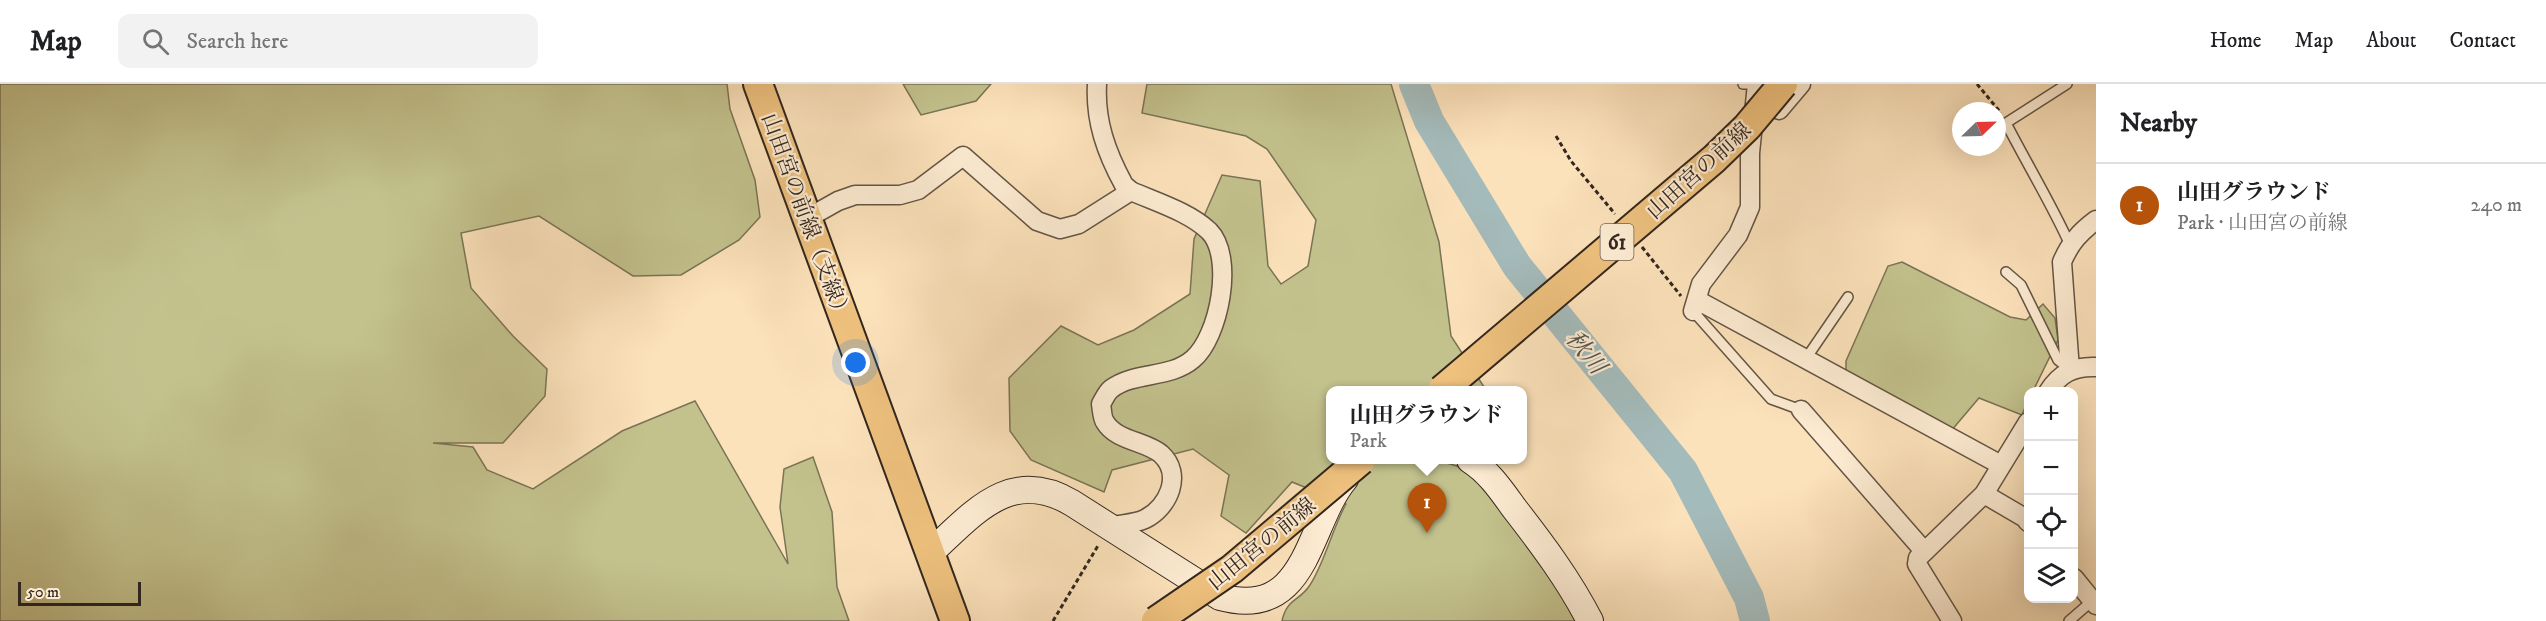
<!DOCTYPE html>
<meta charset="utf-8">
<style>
body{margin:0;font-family:"IM FELL DW Pica","Noto Serif JP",serif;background:#f2f2f2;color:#202124}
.controls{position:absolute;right:18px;bottom:18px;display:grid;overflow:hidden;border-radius:12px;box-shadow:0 6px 24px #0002}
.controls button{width:54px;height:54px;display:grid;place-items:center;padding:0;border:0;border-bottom:2px solid #e0e0e0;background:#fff;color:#202124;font:30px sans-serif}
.compass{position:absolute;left:1952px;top:18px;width:54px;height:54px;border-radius:50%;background:#fff;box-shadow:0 6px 24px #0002;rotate:67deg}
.scale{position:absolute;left:18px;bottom:15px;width:123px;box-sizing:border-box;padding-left:6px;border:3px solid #32261e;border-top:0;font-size:16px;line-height:21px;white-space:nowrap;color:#32261e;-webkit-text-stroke:4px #fdecd3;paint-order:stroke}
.you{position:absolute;left:856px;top:279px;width:21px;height:21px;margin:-15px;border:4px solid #fff;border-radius:50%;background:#1a73e8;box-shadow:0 0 0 9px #1a73e833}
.badge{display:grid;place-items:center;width:39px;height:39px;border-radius:50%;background:#b45309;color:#fff;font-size:20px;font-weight:700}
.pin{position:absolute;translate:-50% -50px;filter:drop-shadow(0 2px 3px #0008)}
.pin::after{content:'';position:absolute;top:32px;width:21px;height:18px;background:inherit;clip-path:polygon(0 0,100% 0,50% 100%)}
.popup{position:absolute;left:1326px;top:302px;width:201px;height:78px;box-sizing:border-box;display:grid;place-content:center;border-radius:12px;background:#fff;filter:drop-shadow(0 2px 4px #0005);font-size:20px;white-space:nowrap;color:#757577}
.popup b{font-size:22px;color:#202124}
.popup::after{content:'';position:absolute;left:50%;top:100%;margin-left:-12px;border:12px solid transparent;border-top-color:#fff}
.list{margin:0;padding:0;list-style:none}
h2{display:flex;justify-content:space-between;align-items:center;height:78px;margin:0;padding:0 24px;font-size:26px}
h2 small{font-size:20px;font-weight:400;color:#757577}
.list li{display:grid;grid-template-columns:39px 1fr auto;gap:18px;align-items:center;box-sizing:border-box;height:84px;padding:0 24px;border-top:2px solid #e0e0e0}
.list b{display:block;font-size:22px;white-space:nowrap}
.list p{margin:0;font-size:20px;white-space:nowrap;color:#757577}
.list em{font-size:20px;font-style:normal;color:#757577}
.icon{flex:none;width:33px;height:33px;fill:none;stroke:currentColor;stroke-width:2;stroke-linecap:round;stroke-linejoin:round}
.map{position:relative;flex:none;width:2096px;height:537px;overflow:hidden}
header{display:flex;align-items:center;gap:36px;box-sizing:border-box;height:84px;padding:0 30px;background:#fff;border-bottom:2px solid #e0e0e0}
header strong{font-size:28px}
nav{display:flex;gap:33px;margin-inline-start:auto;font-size:21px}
.search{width:420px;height:54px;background:#f2f2f2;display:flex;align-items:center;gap:15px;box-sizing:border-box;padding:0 21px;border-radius:12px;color:#757577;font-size:22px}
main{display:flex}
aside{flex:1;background:#fff}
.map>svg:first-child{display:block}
</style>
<header>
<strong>Map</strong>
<div class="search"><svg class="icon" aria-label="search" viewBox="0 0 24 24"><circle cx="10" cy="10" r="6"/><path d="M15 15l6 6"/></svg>Search here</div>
<nav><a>Home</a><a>Map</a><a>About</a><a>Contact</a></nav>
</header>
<main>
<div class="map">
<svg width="2096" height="537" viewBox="0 0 2096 537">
<rect width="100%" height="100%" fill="#fce2bb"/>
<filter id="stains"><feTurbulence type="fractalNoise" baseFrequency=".00333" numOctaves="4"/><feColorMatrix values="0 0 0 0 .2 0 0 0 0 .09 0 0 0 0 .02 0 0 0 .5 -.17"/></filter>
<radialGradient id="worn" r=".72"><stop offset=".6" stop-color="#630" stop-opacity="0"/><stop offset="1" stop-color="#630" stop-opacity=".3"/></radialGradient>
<g fill="#c3c28d" stroke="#7a7456" stroke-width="1.5">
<path d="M 0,0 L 727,0 L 730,25 L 755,96 L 760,133 L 739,156 L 681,191 L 633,192 L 539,132 L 461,149 L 471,204 L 513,252 L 547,285 L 545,312 L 503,359 L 433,359 L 473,363 L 487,386 L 533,405 L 622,347 L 695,317 L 788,480 L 780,423 L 784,385 L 813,373 L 832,428 L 837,503 L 849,537 L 0,537 Z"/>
<path d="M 903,0 L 991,0 L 976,17 L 921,31 Z"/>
<path d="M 1147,0 L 1391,0 L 1439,158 L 1451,252 L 1486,306 L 1331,306 L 1331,376 L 1440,376 L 1440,377 L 1457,382 L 1474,394 L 1497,419 L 1536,466 L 1578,537 L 1282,537 C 1287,514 1299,518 1310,501 C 1325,478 1332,445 1346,420 L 1292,398 L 1246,449 L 1221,432 L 1229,391 L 1193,365 L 1112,386 L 1104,408 L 1031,376 L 1010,347 L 1009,294 L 1061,242 L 1098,261 L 1134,246 L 1190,210 L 1194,155 L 1222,91 L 1260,97 L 1268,182 L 1281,200 L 1308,182 L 1316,136 L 1267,65 L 1246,52 L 1142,29 Z"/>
<path d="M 1902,178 L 2010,233 L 2026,236 L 2043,220 L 2055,234 L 2058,256 L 2033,307 L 2028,308 L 2028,316 L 2022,331 L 1979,314 L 1951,347 L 1846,294 L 1846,277 L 1888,182 Z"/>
</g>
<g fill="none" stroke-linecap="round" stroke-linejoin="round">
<path stroke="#a4bbbb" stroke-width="30" d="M 1414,0 L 1429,37 L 1517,182 L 1683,387 L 1749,514 L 1755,537"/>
<g stroke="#645545" stroke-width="12">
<g id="lane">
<path d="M 1743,0 L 1750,0"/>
<path d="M 2067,0 L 2006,39 C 2027,80 2051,119 2070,161"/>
<path d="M 2006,188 L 2021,201 L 2058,276 L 2068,284"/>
<path d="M 1693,227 L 1771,315 L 1801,326"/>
<path d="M 1805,276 L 1848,213"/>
<path d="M 2069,537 L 2092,517"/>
</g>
</g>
<g stroke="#645545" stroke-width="21">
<g id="street">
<path d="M 1097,0 C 1095,37 1106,68 1124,101 L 1131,107 C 1156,118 1189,128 1209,147 C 1235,173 1219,253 1193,275 C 1170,295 1135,287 1111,305 C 1107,308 1104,315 1101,320 C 1102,325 1102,334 1105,338 C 1116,357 1146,357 1161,370 C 1183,390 1169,423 1145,435 C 1135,440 1120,440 1109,443"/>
<path d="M 1779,26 L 1801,0"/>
<path d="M 806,135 L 838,117 L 855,111 L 900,111 L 918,106 L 963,72 L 1037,137 L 1060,145 L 1079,140 L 1131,107"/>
<path d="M 1697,216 L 2001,381"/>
<path d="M 1693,227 L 1701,200 L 1738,151 L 1750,123 L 1750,69 L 1757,0"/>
<path d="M 2070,286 L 2062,178 C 2070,159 2080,148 2096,136"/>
<path d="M 2048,308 C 2060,289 2074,282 2096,283"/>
<path d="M 1801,326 L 1924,467"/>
<path d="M 1984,410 L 2025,434 L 2028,438"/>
<path d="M 2074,494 L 2096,521"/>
<path d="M 1952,537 L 1917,480 L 1918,474 L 1984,410 L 2028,338"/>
</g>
</g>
<g stroke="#32261e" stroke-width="28">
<g id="secondary">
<path d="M 1470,376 C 1489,388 1501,406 1514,424 C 1542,460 1569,496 1590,537"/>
<path d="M 930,469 C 973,430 1010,382 1072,419 L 1220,513 C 1309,537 1307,440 1345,395"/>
</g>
</g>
<g stroke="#32261e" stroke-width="32">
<path id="primary" d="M 758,0 L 955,537"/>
</g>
<g stroke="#32261e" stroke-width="3" stroke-dasharray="4.5 3" stroke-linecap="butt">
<path d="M 1977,0 L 2001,29"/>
<path d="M 1556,52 L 1571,77 L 1615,130"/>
<path d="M 1642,163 L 1681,212"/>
<path d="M 1053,537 L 1099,460"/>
</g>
<use href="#lane" stroke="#fdecd3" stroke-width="9"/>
<use href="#street" stroke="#fdecd3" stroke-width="18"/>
<use href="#secondary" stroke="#fdecd3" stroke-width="26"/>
<use href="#primary" stroke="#eec17e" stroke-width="28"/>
<g stroke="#32261e" stroke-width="32" stroke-linecap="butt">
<g id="primary-bridge">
<path d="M 1442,306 L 1714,75 L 1747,43 L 1783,0"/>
<path d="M 1156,537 L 1232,485 L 1361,376"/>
</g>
</g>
<use href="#primary-bridge" stroke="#eec17e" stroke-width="28"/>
</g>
<g text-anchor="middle" stroke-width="4.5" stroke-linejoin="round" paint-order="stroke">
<rect fill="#fdecd3" stroke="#6f6154" stroke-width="1.5" x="1600.5" y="140" width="33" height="36" rx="4.5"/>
<g font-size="21" font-weight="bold" fill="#32261e">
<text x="1617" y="165">61</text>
</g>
<g font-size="22" fill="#32261e" stroke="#fdecd3">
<text transform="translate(1698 86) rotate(-42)" y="8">山田宮の前線</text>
<text transform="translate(807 133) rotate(70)" y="8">山田宮の前線（支線）</text>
<text transform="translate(1261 459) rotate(-39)" y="8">山田宮の前線</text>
</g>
<g font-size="24" font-style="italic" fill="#54534d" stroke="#fdecd3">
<text transform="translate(1586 268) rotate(51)" y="8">秋川</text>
</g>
</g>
<rect width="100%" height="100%" filter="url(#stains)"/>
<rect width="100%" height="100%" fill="url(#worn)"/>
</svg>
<div class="controls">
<button>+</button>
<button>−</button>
<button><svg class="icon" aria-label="locate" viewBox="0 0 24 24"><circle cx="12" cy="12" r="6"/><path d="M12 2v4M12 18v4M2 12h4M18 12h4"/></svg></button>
<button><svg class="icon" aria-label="layers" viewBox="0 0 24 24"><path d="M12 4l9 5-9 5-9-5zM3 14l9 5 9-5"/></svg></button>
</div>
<svg class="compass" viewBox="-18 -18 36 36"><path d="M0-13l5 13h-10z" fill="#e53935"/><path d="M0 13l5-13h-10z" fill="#757577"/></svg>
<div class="scale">50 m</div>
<div class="you"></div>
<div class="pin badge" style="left:1427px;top:449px">1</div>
<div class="popup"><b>山田グラウンド</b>Park</div>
</div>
<aside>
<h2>Nearby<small></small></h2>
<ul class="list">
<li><span class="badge">1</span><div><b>山田グラウンド</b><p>Park · 山田宮の前線</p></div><em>240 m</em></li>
</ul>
</aside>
</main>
